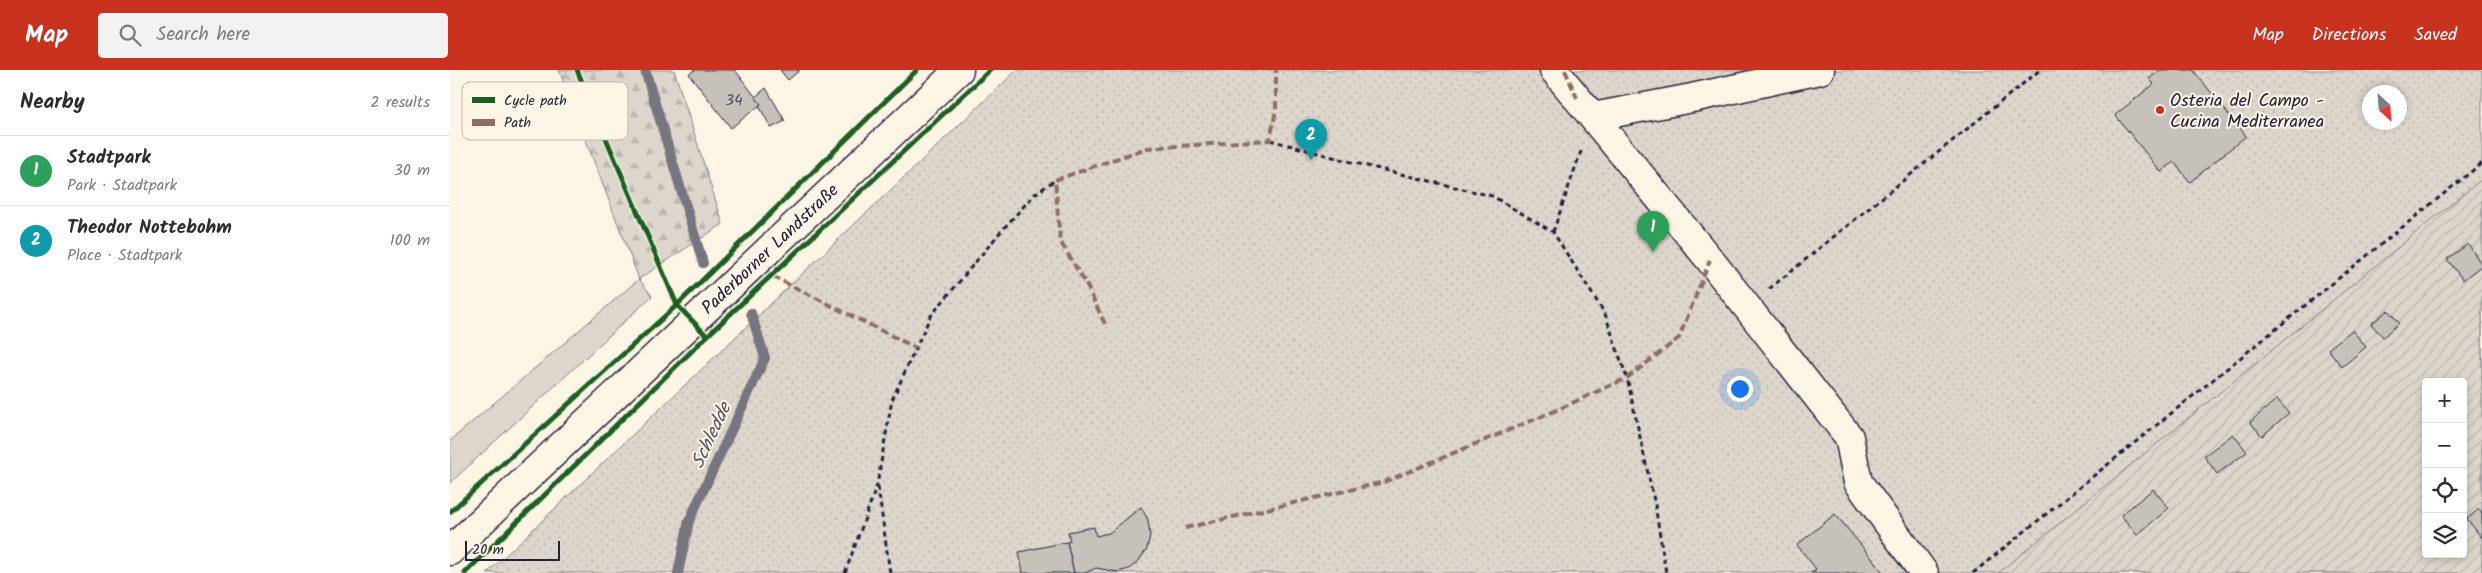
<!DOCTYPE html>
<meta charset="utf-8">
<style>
body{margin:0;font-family:Kalam,sans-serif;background:#f2f2f3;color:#2b2b33}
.controls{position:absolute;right:15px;bottom:15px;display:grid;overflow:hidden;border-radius:5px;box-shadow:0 2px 8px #0003}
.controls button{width:45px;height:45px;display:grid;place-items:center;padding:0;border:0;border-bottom:1px solid #e1e1e2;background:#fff;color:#2b2b33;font:25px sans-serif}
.compass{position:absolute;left:1912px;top:15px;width:45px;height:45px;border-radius:50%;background:#fff;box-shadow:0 2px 8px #0003;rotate:154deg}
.scale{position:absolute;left:15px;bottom:12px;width:95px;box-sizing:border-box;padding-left:5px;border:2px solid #22223b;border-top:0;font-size:14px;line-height:18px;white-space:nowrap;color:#22223b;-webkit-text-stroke:4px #fcf5e5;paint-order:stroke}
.you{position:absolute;left:1289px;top:318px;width:18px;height:18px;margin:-12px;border:4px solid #fff;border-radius:50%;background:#1a73e8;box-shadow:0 0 0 8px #1a73e833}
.badge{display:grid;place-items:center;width:32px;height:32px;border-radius:50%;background:#c8321e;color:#fff;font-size:16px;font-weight:700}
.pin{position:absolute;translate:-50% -41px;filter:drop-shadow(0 1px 2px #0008)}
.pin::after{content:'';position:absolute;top:26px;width:18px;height:15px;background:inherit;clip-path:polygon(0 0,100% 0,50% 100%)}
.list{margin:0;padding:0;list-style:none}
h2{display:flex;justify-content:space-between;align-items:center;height:65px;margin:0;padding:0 20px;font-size:21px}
h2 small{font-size:16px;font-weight:400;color:#7c7c81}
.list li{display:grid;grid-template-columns:32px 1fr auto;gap:15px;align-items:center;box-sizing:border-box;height:70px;padding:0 20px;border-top:1px solid #e1e1e2}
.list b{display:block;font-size:19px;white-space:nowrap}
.list p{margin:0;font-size:16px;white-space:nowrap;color:#7c7c81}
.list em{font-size:16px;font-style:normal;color:#7c7c81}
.icon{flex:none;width:28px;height:28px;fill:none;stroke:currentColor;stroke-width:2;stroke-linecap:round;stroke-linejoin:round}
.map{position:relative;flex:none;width:2032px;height:503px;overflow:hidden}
header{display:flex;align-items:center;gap:30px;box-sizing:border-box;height:70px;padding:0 25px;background:#c8321e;color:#fff}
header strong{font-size:24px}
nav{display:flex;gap:28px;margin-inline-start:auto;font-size:18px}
.search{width:350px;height:45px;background:#f2f2f3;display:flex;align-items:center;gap:12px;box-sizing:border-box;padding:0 18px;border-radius:5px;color:#7c7c81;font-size:19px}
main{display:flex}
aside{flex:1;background:#fff}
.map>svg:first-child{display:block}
</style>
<header>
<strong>Map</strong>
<div class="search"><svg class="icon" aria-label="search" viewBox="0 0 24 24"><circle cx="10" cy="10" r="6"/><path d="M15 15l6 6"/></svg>Search here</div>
<nav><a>Map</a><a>Directions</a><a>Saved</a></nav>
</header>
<main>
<aside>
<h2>Nearby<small>2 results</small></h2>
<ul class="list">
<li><span class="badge" style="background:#2e9e5b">1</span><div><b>Stadtpark</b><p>Park · Stadtpark</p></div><em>30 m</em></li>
<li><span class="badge" style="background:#0f9aa8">2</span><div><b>Theodor Nottebohm</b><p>Place · Stadtpark</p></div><em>100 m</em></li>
</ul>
</aside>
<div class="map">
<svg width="2032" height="503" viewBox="0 0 2032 503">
<defs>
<pattern id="forest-firs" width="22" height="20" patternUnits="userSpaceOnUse" patternTransform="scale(1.25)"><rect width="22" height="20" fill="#dcd6cc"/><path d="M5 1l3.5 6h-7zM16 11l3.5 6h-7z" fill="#bcb7b0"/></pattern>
<pattern id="park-dots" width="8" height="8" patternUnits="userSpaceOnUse" patternTransform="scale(1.25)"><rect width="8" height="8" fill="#dcd6cc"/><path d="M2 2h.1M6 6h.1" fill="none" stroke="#bcb7b0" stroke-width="1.8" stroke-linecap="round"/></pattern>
<pattern id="garden-furrows" width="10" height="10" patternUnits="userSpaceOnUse" patternTransform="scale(1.25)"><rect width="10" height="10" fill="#dcd6cc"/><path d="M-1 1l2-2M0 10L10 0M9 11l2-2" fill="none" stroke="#bcb7b0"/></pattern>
</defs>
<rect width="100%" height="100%" fill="#fcf5e5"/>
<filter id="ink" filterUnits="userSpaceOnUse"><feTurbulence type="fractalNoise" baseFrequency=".02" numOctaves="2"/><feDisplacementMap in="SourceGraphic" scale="10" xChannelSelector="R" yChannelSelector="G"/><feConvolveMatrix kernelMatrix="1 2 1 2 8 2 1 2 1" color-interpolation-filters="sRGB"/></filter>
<g filter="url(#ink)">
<path fill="#dcd6cc" stroke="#7f7c84" d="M 189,209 L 202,226 L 0,413 L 0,371 Z"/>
<path fill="url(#forest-firs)" stroke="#7f7c84" d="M 109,0 L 224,0 L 273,154 L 189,209 Z"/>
<path fill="url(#park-dots)" stroke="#7f7c84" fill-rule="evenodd" d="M 567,0 L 2032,0 L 2032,503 L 37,503 ZM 1920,22 L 1950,22 L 1950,52 L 1920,52 ZM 1976,312 L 2013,312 L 2013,484 L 1976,484 Z"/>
<path fill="url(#garden-furrows)" stroke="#7f7c84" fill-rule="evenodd" d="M 2032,109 L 2032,503 L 1548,503 ZM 1976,312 L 2013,312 L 2013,484 L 1976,484 Z"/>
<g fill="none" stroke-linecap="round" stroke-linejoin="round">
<g stroke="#78757e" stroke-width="10">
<path d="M 195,0 L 253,193"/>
<path d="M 228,503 L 239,451 L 315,288 L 301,243"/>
</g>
</g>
<g fill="#c6c1bb" stroke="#22223b">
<path d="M 244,0 L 285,0 L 311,34 L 281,58 L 239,4 Z"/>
<path d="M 330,0 L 350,0 L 338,10 Z"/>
<path d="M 1710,0 L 1743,0 L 1796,66 L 1740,112 L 1724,92 L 1711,102 L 1665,45 L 1704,14 L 1699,9 Z"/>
<path d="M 316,18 L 335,51 L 321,58 L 309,36 L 311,34 L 305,27 Z"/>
<path d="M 2018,174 L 2032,195 L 2013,210 L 1997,189 Z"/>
<path d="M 1938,240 L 1949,253 L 1933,267 L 1921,254 Z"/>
<path d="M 1902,260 L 1916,277 L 1892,297 L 1878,279 Z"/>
<path d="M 1827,329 L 1839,343 L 1812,366 L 1800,352 Z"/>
<path d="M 1783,364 L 1797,382 L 1767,404 L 1754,386 Z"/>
<path d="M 1703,419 L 1719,438 L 1687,465 L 1671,445 Z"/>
<path d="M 691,437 L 698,450 L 700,465 L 697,479 L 688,492 L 679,499 L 668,502 L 646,498 L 635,503 L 624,503 L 617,472 L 620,471 L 618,462 L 644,457 L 646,466 L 659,463 Z"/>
<path d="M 2029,439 L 2032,443 L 2032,468 L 2017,449 Z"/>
<path d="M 1385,444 L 1426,493 L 1433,503 L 1361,503 L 1366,499 L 1347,475 Z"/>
<path d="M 617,472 L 624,503 L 573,503 L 569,482 Z"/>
</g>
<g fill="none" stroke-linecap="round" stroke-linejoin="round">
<g stroke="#22223b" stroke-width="31">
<g id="street">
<path d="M 1104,0 L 1260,190 L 1399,367 L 1408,412 L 1474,503"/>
<path d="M 1143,47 L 1242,28 L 1370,0"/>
</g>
</g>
<g stroke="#22223b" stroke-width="31">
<g id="primary">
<path id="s1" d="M 0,481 L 509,0"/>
</g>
</g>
<g stroke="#22223b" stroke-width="3" stroke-dasharray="5 4" stroke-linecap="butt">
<path d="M 820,70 L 905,93 L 1042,126 L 1103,162 L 1155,244 L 1177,308 L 1205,435 L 1216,503"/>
<path d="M 1103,162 L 1131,81"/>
<path d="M 1319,219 L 1590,0"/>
<path d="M 428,417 L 440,503"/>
<path d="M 395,503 L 427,415 L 442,330 L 480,247 L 552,160 L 585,124 L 605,110"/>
<path d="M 1523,503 L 2032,93"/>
</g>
<use href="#street" stroke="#fcf5e5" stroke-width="28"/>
<use href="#primary" stroke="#fcf5e5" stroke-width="28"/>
<g stroke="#8d6e63" stroke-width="4" stroke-dasharray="8 4" stroke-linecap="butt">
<path d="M 1115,0 L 1127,28"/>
<path d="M 322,206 L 466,278"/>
<path d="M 655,254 L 636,214 L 610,171 L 605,110 L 697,78 L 820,70 L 826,40 L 826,0"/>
<path d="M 735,458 L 934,412 L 1100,343 L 1177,308 L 1229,268 L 1260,190"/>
</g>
<g stroke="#fcf5e5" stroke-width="8">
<g id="cycleway">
<path d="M 127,0 L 227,235 L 257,266"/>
<path d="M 0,442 L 227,235 L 467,0"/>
<path d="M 15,503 L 257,266 L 540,0"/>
</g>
</g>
<use href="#cycleway" stroke="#1b5e20" stroke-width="5"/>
</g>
</g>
<circle fill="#c8321e" stroke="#fcf5e5" stroke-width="2" cx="1710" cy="40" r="5"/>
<g text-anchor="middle" stroke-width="4" stroke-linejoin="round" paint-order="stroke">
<g font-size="15" fill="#4b4a5b">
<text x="284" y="35">34</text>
</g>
<g font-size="18" fill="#22223b" stroke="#fcf5e5" text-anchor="start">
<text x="1720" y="36">Osteria del Campo -<tspan x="1720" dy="21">Cucina Mediterranea</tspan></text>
</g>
<g font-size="18" fill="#22223b" stroke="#fcf5e5">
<text dy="6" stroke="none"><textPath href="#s1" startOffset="440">Paderborner Landstraße</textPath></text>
</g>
<g font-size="19" font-style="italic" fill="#545362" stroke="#fcf5e5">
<text transform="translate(260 365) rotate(-65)" y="7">Schledde</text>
</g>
</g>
<rect x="12" y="12" width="166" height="58" rx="8" fill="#fcf5e5" stroke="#bbb6b2" stroke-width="1"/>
<rect x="22" y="27" width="23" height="6" fill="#1b5e20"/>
<rect x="22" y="49" width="23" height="7" fill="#8d6e63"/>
<g font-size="14" fill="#22223b">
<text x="54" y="35">Cycle path</text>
<text x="54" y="57">Path</text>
</g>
</svg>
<div class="controls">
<button>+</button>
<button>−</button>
<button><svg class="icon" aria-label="locate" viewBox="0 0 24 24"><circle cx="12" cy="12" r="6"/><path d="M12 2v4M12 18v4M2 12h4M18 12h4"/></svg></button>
<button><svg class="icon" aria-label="layers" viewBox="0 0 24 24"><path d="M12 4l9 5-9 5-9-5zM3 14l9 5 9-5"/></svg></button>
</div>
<svg class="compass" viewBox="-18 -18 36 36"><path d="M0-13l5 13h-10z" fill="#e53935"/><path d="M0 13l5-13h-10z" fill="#7c7c81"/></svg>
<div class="scale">20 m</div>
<div class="you"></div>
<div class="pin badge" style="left:1203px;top:182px;background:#2e9e5b">1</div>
<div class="pin badge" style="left:861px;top:90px;background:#0f9aa8">2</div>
</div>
</main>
